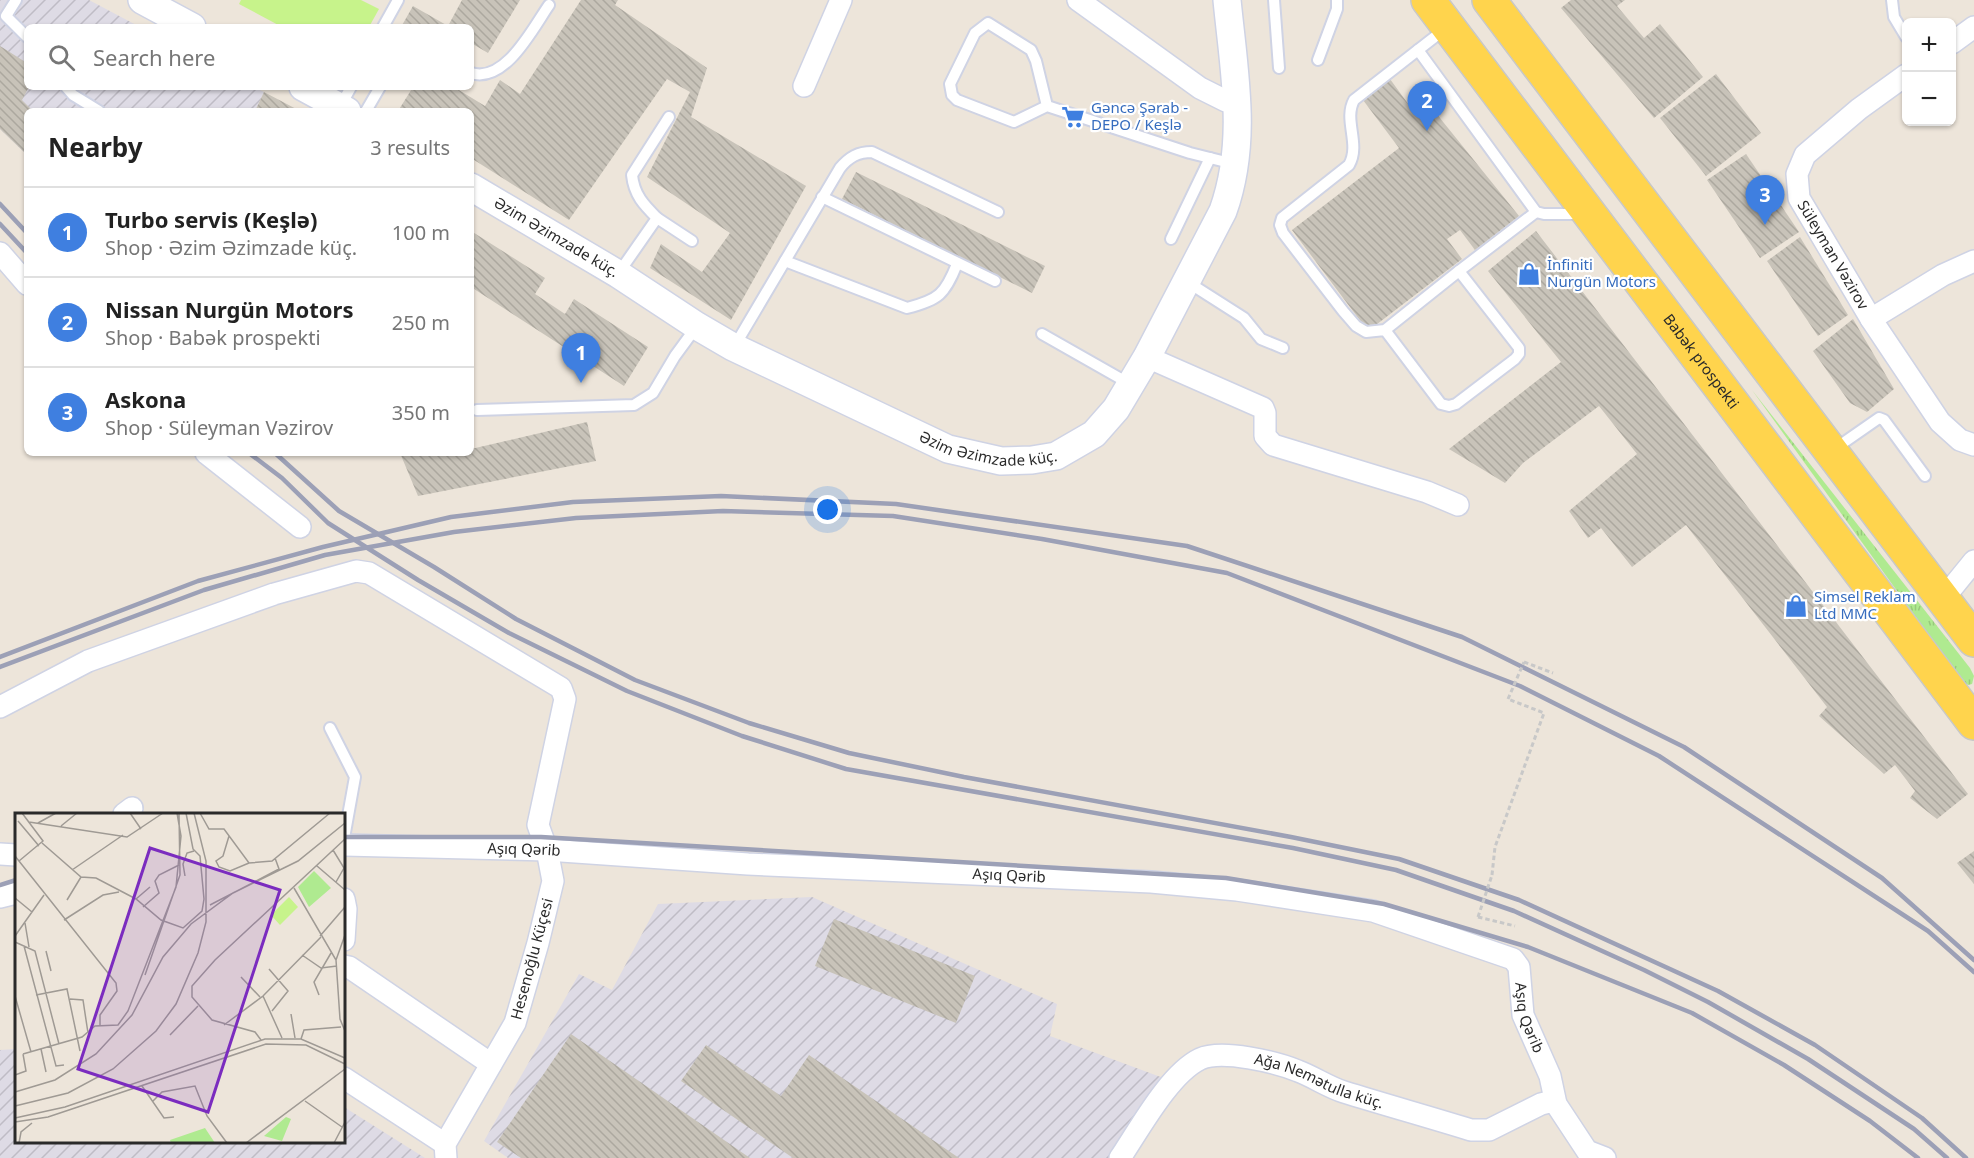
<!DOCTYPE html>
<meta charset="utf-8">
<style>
body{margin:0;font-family:"Noto Sans",sans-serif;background:#f6f6f6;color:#222}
.controls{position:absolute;right:18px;top:18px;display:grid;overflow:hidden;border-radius:9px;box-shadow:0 2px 4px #0004}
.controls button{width:54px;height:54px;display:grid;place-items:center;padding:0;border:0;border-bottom:2px solid #e0e0e0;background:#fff;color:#222;font:30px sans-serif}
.you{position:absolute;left:828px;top:510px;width:21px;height:21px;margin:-15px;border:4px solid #fff;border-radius:50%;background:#1a73e8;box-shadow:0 0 0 9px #1a73e833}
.badge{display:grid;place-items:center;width:39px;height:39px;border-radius:50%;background:#2563eb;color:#fff;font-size:20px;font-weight:700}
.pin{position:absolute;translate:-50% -50px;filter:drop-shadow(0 2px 3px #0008)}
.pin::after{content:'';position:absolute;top:32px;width:21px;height:18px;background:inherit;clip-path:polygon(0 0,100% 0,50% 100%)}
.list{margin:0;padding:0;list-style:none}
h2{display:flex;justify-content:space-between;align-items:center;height:78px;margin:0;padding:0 24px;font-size:26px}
h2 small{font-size:20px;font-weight:400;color:#767676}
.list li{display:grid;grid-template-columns:39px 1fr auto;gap:18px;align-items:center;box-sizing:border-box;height:90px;padding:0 24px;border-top:2px solid #e0e0e0}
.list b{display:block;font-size:22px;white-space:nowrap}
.list p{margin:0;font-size:20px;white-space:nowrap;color:#767676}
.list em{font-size:20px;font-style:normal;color:#767676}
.icon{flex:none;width:33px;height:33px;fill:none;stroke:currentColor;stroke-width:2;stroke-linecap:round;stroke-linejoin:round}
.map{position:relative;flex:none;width:1974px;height:1158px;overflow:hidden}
.search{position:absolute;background:#fff;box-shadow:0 2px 4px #0004;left:24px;top:24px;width:450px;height:66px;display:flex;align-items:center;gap:15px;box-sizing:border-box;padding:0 21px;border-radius:9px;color:#767676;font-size:22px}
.panel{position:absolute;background:#fff;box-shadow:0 2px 4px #0004;left:24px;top:108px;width:450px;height:348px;border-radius:9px}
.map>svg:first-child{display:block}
</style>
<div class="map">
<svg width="1974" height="1158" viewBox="0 0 1974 1158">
<defs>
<pattern id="industrial-furrows" width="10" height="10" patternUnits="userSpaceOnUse" patternTransform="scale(1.5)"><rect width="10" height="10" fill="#dedbe5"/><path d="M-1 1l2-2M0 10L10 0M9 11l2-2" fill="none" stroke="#bfbcc5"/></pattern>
<pattern id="grass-tufts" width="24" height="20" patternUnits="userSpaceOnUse" patternTransform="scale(1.5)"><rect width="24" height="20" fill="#afea90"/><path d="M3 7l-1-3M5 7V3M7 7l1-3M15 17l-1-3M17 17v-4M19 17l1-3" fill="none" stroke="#97c97c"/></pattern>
<pattern id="building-back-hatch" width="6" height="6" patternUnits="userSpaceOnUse" patternTransform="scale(1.5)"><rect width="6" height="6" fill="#c8c3b9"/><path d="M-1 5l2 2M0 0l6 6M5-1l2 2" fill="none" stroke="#aca89f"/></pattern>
</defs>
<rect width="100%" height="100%" fill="#ede5da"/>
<g fill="url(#industrial-furrows)">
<path d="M 0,0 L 89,0 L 140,27 L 27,27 L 27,87 L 254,87 L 264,92 L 255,111 L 27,111 L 27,155 L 0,129 Z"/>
<path d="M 812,897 L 1057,1004 L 1050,1036 L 1166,1079 L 1113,1158 L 508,1158 L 484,1141 L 579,974 L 612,990 L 658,904 Z"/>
<path d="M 16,1049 L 16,1142 L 344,1142 L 344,1107 L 425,1158 L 0,1158 L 0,1050 Z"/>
</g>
<path fill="url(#grass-tufts)" d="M 1752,390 L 1970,668 L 1974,676 L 1972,684 L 1968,685 L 1962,681 Z"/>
<path fill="#c7f38b" d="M 241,0 L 361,0 L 379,9 L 369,27 L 282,27 L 239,4 Z"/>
<g fill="url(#building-back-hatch)">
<path d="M 462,0 L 520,0 L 488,53 L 471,43 L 471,27 L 401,27 L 413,6 L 448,26 Z"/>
<path d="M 581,0 L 618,0 L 615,5 L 707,68 L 691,117 L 806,186 L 731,320 L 650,268 L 661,244 L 702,272 L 730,233 L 647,177 L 690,92 L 667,79 L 569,220 L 471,158 L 471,111 L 398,111 L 413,87 L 454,87 L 485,106 L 500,80 L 520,94 Z"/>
<path d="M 1571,0 L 1625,0 L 1617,6 L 1644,38 L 1660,24 L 1703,77 L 1654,118 L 1561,8 Z"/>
<path d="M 0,46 L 27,63 L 27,87 L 29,87 L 22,100 L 33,111 L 27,111 L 27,155 L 0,129 Z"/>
<path d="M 1716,74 L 1761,133 L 1706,176 L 1660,118 Z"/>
<path d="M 1390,79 L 1414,112 L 1427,102 L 1519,216 L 1475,250 L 1460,230 L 1447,239 L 1462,259 L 1368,331 L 1292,230 L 1399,148 L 1363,100 Z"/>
<path d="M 264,92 L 300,111 L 255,111 Z"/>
<path d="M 1746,154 L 1799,232 L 1760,258 L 1707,180 Z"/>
<path d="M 856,172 L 1045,266 L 1032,293 L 842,199 Z"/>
<path d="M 471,231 L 545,278 L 535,294 L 565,314 L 574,299 L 648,347 L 624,386 L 471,287 Z"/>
<path d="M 1536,231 L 1968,794 L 1937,819 L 1910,798 L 1915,791 L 1895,765 L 1884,774 L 1819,716 L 1827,707 L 1686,525 L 1632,567 L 1601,528 L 1588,538 L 1569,511 L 1637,454 L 1599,406 L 1523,463 L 1505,483 L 1449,449 L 1561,362 L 1488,271 Z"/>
<path d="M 1800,237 L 1848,315 L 1818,336 L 1767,261 Z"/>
<path d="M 1853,319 L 1894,389 L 1867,412 L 1850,403 L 1813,351 Z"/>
<path d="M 587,422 L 596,461 L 418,496 L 400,453 L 471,453 L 471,449 Z"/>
<path d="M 1974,851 L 1974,884 L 1957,863 Z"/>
<path d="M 834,919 L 975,976 L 956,1023 L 815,966 Z"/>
<path d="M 571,1034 L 750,1158 L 521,1158 L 497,1142 Z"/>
<path d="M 706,1045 L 781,1096 L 809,1055 L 959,1158 L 793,1158 L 681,1081 Z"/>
</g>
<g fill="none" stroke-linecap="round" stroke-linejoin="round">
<g stroke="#cfd3e4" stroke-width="14">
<g id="service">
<path d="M 16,0 L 6,16 L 27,37"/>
<path d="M 1274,0 L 1279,68"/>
<path d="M 1892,0 L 1894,17 L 1906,37"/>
<path d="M 383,27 L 398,0"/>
<path d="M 1445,29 L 1418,50 L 1536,212 L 1544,214 L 1582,214"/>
<path d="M 1318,60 L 1337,9 L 1337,0"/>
<path d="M 471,73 C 505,84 533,28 549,5"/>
<path d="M 66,87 L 73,95 L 99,111"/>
<path d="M 1047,106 L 1036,61 L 1031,50 L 988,23 L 975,33 L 950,84 L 952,95 L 957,100 L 1014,122 L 1047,106 L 1190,153 L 1234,164"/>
<path d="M 340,107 L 351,87"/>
<path d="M 366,111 L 380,87"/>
<path d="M 822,197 L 995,281"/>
<path d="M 657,218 C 644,205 634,195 632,175 L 669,117"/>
<path d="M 1171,239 L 1210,158"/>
<path d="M 785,261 L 907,308 C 939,300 945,294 957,264"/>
<path d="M 1459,271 L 1536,212"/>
<path d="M 618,274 L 657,218 L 692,241"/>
<path d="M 1186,281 L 1244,318 L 1261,339 L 1283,348"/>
<path d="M 1385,330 L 1441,404 L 1449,406 L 1456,404 L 1515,359 L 1519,354 L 1519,348 L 1459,271 L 1385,330 L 1366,332 L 1356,326 L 1343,311 L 1283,233 L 1280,225 L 1282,218 L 1349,165 C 1361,144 1343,120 1354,100 L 1418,50"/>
<path d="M 1042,334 L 1130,384"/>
<path d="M 734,347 L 840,168 C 849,157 858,152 872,152 L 998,212"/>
<path d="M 477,410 L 634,405 L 653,393 L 675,356 L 697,326"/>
<path d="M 1833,450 L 1879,418 L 1884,420 L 1925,476"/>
<path d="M 330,728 L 355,777 L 344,838"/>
</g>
</g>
<g stroke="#cfd3e4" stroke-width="24">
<g id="minor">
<path d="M 1078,0 L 1200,88 L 1226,101 L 1237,101"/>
<path d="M 1952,43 L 1974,27"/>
<path id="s1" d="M 1906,75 L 1859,109 L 1805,155 L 1797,174 L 1799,198 L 1871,319 L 1940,422 L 1960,440 L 1974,445"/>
<path d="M 804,86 L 841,0"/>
<path d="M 0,253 L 27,284"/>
<path d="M 1871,319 L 1943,275 L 1974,261"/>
<path d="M 1147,357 L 1263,408 L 1265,413 L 1265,436 L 1273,445 L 1427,492 L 1458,505"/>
<path d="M 206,453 L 300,527"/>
<path d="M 1943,599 L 1974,561"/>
<path d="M 0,707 L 88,661 L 274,594 L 356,571 L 369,573 L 561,688 L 565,699 L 538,825 L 547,850 L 553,881 L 538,943 L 515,1023 L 445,1144 L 446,1158"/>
<path d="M 124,814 L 132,808"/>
<path id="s2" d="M 344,845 L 547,850 L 748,864 L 1151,882 L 1237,890 L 1373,911 L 1513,959 L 1519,967 L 1523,1015 L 1550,1076 L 1556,1104 L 1587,1151 L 1605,1158"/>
<path d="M 0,854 L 16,855"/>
<path d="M 0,897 L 16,893"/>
<path d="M 344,899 L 346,909 L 344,940"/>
<path d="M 344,966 L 349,967 L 491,1064"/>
<path d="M 344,1078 L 445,1144"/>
<path id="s3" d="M 1120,1158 C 1139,1130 1169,1074 1200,1059 C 1222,1049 1276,1062 1298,1071 C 1314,1077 1328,1087 1344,1092 C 1386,1105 1429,1117 1471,1130 L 1489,1130 L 1541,1104 L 1549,1102 L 1556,1104"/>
</g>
</g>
<g stroke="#cfd3e4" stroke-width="30">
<g id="tertiary">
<path d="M 142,0 L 192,27"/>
<path d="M 303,87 L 347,111"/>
<path id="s4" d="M 471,187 L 618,274 L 697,326 L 733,347 L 948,449 L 1001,461 L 1032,460 L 1056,456 L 1094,434 L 1116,409 L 1147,357 L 1223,211 C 1248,141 1234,72 1227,0"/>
</g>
</g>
<g stroke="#c8c8c8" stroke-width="36">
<g id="primary">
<path id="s5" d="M 1428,0 L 1974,723"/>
<path d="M 1489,0 L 1974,640"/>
</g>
</g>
<g stroke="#c8c8c8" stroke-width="3" stroke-dasharray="4.5 3" stroke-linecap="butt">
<path d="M 1524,662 L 1553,673"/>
<path d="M 1492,875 L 1495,847 L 1544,713 L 1508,699"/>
<path d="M 1478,917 L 1515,926"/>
</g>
<use href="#service" stroke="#fff" stroke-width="10"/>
<use href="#minor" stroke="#fff" stroke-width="21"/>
<use href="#tertiary" stroke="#fff" stroke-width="27"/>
<use href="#primary" stroke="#ffd44d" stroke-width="33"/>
<g stroke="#9ca0b6" stroke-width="4.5">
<path d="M 0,204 L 27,233"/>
<path d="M 0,224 L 27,253"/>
<path d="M 249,453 L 282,478 L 328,523 L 418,580 L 509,633 L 627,691 L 742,736 L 846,769 L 1293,848 L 1396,870 L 1514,911 L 1644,970 L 1708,1002 L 1808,1059 L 1914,1129 L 1947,1158"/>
<path d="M 275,453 L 339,511 L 434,567 L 516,619 L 635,680 L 749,723 L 849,753 L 964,777 L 1291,837 L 1399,859 L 1519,900 L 1718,991 L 1815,1045 L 1922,1118 L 1966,1158"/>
<path d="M 0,657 L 198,581 L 323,547 L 451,517 L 573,502 L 721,496 L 896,504 L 1187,546 L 1462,637 L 1684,747 L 1882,878 L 1974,960"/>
<path d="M 0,667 L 204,590 L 325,555 L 454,532 L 576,518 L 723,511 L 893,516 L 1042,539 L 1227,573 L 1520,686 L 1659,756 L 1928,931 L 1974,972"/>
<path d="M 344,837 L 541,837 L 1226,878 L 1384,904 L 1528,947 L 1692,1013 L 1784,1065 L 1870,1121 L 1918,1158"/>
<path d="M 0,885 L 16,880"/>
</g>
<g stroke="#c8c8c8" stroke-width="3" stroke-dasharray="4.5 3" stroke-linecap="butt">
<path d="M 1508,699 L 1524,662"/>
<path d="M 1478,917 L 1492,875"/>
</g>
</g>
<defs>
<g id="supermarket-bare" transform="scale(1.8)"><path d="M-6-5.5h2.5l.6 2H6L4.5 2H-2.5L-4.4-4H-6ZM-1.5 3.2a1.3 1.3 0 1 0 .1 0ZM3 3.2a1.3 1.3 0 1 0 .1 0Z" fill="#3f7fe0" stroke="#fff" stroke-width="2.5" paint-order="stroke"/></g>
<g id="shop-bare" transform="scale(1.8)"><path d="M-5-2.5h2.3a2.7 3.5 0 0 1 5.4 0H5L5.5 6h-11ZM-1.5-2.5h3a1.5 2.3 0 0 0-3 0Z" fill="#3f7fe0" stroke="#fff" stroke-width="2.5" paint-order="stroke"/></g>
</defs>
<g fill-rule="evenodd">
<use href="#supermarket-bare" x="1073" y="117"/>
<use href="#shop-bare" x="1529" y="274"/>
<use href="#shop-bare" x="1796" y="606"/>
</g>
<g text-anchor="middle" stroke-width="4.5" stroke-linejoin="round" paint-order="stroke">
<g font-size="15" fill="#366cbe" stroke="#fff" text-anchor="start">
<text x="1091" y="113">Gəncə Şərab -<tspan x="1091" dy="17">DEPO / Keşlə</tspan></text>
<text x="1547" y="270">İnfiniti<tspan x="1547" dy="17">Nurgün Motors</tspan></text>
<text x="1814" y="602">Simsel Reklam<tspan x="1814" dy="17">Ltd MMC</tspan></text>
</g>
<g font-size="15" fill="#2a2a2a" stroke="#fff">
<text dy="5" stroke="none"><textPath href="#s4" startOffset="99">Əzim Əzimzade küç.</textPath></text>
<text dy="5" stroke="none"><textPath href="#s1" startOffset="240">Süleyman Vəzirov</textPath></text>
<text dy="5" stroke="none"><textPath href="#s5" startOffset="453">Babək prospekti</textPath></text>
<text dy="5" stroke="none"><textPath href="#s4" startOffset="585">Əzim Əzimzade küç.</textPath></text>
<text dy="5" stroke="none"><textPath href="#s2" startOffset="180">Aşıq Qərib</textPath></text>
<text dy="5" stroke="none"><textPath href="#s2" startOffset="666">Aşıq Qərib</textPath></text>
<text transform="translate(532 959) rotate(-75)" y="5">Hesenoğlu Küçesi</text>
<text dy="5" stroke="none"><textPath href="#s2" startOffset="1242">Aşıq Qərib</textPath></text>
<text dy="5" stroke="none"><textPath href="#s3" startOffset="252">Ağa Nemətulla küç.</textPath></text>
</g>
</g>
<g transform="translate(15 813)">
<rect width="330" height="330" fill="#ede5da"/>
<path d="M 271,304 L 276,306 L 267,328 L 249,323 Z" fill="#afea90"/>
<path d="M 299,58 L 316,75 L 294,94 L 283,74 ZM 190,315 L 200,330 L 156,330 L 155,327 Z" fill="#afea90"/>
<path d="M 274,84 L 283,94 L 265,112 L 256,102 Z" fill="#c7f38b"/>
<path fill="none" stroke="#9f9a94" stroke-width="1.5" d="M 115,0 L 126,16M 185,0 L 194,16 L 209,16 L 234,50 L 257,48 L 315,0M 3,8 L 24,33M 14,9 L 112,24 L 148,0M 23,10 L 41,0M 46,13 L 62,0M 214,23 L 208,43 L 201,48 L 204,54 L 215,58 L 234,50M 27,30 L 66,64 L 81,65 L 121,86 L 146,107 L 168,115 L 187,98 L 189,86 L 185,43 L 178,36 L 171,0M 318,37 L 329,55 L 321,69M 0,43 L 101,170 L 102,178 L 85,202 L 85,212M 4,48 L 28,28 L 7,0M 302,53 L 330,77M 57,57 L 108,22M 170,63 L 168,51 L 172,40 L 179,38M 279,75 L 321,147 L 325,206 L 330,218M 0,85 L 17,99M 121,86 L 135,74M 52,87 L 66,64M 195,92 L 264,56 L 260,45M 128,94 L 144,80 L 140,68 L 144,62 L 164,52M 49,107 L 88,82 L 104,79M 10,110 L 14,134M 0,123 L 29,82M 305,123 L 330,94M 0,129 L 20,138 L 44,231M 9,133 L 41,253 L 49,252M 31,138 L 36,158M 287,142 L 306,155 L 322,153M 321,147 L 330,122M 254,156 L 273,178 L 257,198M 130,162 L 165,62 L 164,0M 226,164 L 245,184M 21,182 L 52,176 L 65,238M 304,182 L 299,169 L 316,140M 0,183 L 16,239M 248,183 L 267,225M 55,186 L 68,187 L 73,220M 276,201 L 280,225M 209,212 L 248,183 L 306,124M 155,222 L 183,193M 286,226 L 289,217 L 326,214M 246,227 L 240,219 L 197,207 L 177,184 L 177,173 L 200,147 L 330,26M 26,236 L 31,259M 8,241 L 67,224 L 80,213 L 103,212 L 113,198 L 161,74 L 166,23 L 162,0M 0,262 L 11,258 L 8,241M 127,273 L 149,305 L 159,304M 0,279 L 40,267 L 81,241 L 117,202 L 148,144 L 176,111 L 218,80 L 283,48 L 330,10M 138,288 L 147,279 L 180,273 L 192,303 L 212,330M 290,288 L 327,314M 0,293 L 53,280 L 98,256 L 141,218 L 161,191 L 183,140 L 191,109 L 191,48 L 179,0M 0,305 L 50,294 L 250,226 L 286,226 L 330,245M 0,309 L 33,304 L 251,231 L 291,232 L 330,251M 4,330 L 6,319 L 17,310M 231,330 L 330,256M 319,330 L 330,309"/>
<path fill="#7b2cbf" fill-opacity="0.15" stroke="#7b2cbf" stroke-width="3" d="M 135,35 L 265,77 L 193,299 L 63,256 Z"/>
<rect width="330" height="330" fill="none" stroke="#2a2a2a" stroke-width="3"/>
</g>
</svg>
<div class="controls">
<button>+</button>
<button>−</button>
</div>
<div class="you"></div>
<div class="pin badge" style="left:581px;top:383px;background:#3f7fe0">1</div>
<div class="pin badge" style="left:1427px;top:131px;background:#3f7fe0">2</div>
<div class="pin badge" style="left:1765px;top:225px;background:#3f7fe0">3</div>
<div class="search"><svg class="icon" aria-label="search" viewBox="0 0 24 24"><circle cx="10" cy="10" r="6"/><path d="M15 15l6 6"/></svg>Search here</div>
<section class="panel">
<h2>Nearby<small>3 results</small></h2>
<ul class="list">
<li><span class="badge" style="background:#3f7fe0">1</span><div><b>Turbo servis (Keşlə)</b><p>Shop · Əzim Əzimzade küç.</p></div><em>100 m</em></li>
<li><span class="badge" style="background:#3f7fe0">2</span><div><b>Nissan Nurgün Motors</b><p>Shop · Babək prospekti</p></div><em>250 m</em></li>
<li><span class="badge" style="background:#3f7fe0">3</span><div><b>Askona</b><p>Shop · Süleyman Vəzirov</p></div><em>350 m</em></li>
</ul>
</section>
</div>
